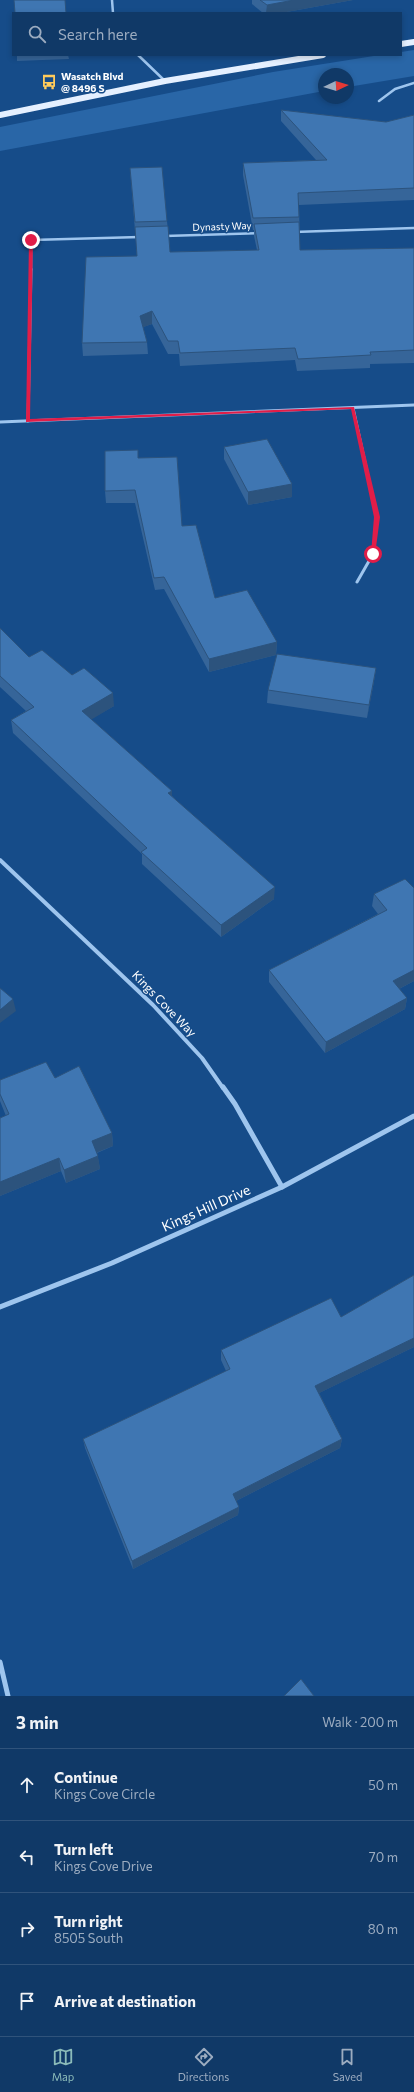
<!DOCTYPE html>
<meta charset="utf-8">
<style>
body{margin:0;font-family:Commissioner,sans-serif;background:#19406d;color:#f1f3f6}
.compass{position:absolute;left:318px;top:68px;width:36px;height:36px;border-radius:50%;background:#103967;box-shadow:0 2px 6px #0003;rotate:86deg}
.stop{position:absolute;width:12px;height:12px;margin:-9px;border:3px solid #e11d48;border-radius:50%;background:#fff}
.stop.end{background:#e11d48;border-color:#fff;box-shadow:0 1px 4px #0008}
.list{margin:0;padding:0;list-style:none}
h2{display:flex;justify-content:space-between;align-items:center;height:52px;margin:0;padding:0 16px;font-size:17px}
h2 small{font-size:13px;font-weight:400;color:#9cacc0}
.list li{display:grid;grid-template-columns:26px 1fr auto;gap:12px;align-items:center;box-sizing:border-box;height:72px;padding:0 16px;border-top:1px solid #30537b}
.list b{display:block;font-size:15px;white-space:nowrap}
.list p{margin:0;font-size:13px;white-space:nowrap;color:#9cacc0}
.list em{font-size:13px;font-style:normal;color:#9cacc0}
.icon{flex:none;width:22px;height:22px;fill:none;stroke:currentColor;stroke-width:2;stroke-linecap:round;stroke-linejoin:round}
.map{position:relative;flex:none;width:414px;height:1696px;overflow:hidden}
.search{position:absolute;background:#103967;box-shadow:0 2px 6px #0003;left:12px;right:12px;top:12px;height:44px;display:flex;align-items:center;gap:10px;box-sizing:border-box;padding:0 14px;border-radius:0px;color:#9cacc0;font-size:15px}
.sheet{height:340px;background:#103967}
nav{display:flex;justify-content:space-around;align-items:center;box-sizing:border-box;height:56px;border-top:1px solid #30537b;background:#103967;font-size:11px;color:#9cacc0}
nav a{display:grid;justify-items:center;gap:2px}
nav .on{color:#8bbbb9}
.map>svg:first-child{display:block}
</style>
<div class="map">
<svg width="414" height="1696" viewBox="0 0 414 1696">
<rect width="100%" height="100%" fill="#164c89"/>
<path fill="#2966a7" d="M 414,50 L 414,76 L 348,87 L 348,74 L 324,74 L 324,91 L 0,151 L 0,127 L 273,72 L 380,55 L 401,55 L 401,52 Z"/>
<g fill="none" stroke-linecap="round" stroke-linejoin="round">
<g stroke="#9ec5ee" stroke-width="2.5">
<path d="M 112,0 L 113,13"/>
<path d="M 138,55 L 165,81"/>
<path d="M 379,101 L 395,89 L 414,83"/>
<path d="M 294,232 L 414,228"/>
<path d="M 165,236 L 260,233"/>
<path d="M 31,270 L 31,240 L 140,237"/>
</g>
<g stroke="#9ec5ee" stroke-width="3">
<path d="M 353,408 L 377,517 L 373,554 L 357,582"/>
<path d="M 28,421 L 31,269"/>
<path d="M 0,422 L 414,405"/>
</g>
<path stroke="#9ec5ee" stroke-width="4" d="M 0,860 L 153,1005 L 202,1058 L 223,1088"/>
<g stroke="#9ec5ee" stroke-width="5">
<path d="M 223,1087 L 235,1104 L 282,1187"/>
<path d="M 0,1307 L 112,1263 L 282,1187 L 414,1116"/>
<path d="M 0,1662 L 8,1696"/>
</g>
<g stroke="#e5f0ff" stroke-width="6">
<path d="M 401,44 L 414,42"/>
<path d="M 0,115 L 165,81 L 323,55"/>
</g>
</g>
<g fill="#366599">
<path d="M 252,0 L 353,0 L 281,13 L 263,13 L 252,4 Z"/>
<path d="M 17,55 L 68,55 L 69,59 L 17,61 Z"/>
<path d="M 281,110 L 386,122 L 414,115 L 414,200 L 299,205 L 300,250 L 414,248 L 414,363 L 370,364 L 370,368 L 297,371 L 295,360 L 180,366 L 179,354 L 168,354 L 152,324 L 143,327 L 147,342 L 148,354 L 83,356 L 82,343 L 137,256 L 130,168 L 167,221 L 170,252 L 257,250 L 254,236 L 254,230 L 253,230 L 243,175 L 243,163 L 316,160 L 281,121 Z"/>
<path d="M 224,447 L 292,484 L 292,497 L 248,505 L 224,459 Z"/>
<path d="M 139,458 L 182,526 L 215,598 L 277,642 L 276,655 L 209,672 L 164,589 L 155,590 L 135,503 L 106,503 L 105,491 Z"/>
<path d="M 0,628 L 29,657 L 72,675 L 114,706 L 91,719 L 172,791 L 172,796 L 274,899 L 221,937 L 142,864 L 142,854 L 13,733 L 11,720 L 26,711 L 0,687 Z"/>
<path d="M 376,668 L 374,681 L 367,718 L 267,703 L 268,690 Z"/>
<path d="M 414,888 L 414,981 L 399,989 L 407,998 L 405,1009 L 325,1053 L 269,982 L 269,970 L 378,914 L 372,906 L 374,894 Z"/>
<path d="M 55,1078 L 112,1133 L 113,1146 L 97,1153 L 100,1169 L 66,1183 L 61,1171 L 0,1196 L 0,1118 L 6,1116 L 0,1101 L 0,1080 Z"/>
<path d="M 414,1275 L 414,1347 L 319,1393 L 342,1439 L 340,1448 L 236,1501 L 239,1507 L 238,1515 L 133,1569 L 85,1448 L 83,1439 L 226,1371 L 221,1360 L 221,1350 L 341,1317 Z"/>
</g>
<g fill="#2c537d">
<path d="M 294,0 L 353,0 L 281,13 L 266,13 L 267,5 Z"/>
<path d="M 152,311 L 152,324 L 141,328 L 140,316 Z"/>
<path d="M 292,484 L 292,497 L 248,505 L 248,492 Z"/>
<path d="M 277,642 L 276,655 L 209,672 L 209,659 Z"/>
<path d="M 376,668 L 374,681 L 367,718 L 369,705 Z"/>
<path d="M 113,693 L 114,706 L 84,724 L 82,711 Z"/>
<path d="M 172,791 L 172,803 L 168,793 Z"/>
<path d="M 275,887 L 274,899 L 221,937 L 221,925 Z"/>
<path d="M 414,970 L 414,981 L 391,993 L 393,981 Z"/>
<path d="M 407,998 L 405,1009 L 325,1053 L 326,1042 Z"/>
<path d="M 13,999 L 16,1011 L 0,1023 L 0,1010 Z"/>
<path d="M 112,1133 L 113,1146 L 93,1154 L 92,1141 Z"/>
<path d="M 98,1156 L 100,1169 L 66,1183 L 64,1170 Z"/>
<path d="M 59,1158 L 61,1171 L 0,1196 L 0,1182 Z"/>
<path d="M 414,1338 L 414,1347 L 313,1396 L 315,1386 Z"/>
<path d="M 342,1439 L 340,1448 L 232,1503 L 233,1494 Z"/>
<path d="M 239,1507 L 238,1515 L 133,1569 L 132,1561 Z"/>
</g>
<g fill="#3f76b2" stroke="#2c537d">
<path d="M 14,0 L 65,0 L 66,13 L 15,13 Z"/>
<path d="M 260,0 L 294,0 L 267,5 Z"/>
<path d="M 281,110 L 386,122 L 414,115 L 414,188 L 298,193 L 299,217 L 253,218 L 243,163 L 327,160 Z"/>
<path d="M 162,167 L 167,221 L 135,222 L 130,168 Z"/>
<path d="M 299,222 L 300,250 L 414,248 L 414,350 L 370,352 L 371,355 L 298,359 L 295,348 L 180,353 L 178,341 L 168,341 L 152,311 L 140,316 L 147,342 L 82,343 L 86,257 L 137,256 L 135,227 L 168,226 L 170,252 L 259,250 L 254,224 Z"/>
<path d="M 267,439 L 292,484 L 248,492 L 224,447 Z"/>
<path d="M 138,450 L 138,458 L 177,457 L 182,526 L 196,525 L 215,598 L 247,590 L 277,642 L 209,659 L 164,577 L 154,578 L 135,490 L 105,491 L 105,451 Z"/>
<path d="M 0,628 L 29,657 L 42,650 L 72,675 L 84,668 L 113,693 L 82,711 L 172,791 L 168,793 L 275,887 L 221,925 L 141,852 L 147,848 L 11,720 L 34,707 L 0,676 Z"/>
<path d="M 277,654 L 376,668 L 369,705 L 268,690 Z"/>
<path d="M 405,879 L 414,888 L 414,970 L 393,981 L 407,998 L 326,1042 L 269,970 L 387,910 L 374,894 Z"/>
<path d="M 0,988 L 13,999 L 0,1010 Z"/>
<path d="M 46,1062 L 55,1078 L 79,1066 L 112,1133 L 92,1141 L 98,1156 L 64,1170 L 59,1158 L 0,1182 L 0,1118 L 9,1114 L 0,1094 L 0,1080 Z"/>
<path d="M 414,1275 L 414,1338 L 315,1386 L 342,1439 L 233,1494 L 239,1507 L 132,1561 L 83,1439 L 230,1369 L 221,1350 L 331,1298 L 341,1317 Z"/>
<path d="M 301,1679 L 314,1696 L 284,1696 Z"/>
</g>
<path fill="#e11d48" d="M 31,239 L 33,240 L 30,419 L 354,407 L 380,517 L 375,555 L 371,554 L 374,517 L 351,409 L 26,422 L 29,240 Z"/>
<defs>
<g id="bus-bare" transform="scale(1.2)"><path d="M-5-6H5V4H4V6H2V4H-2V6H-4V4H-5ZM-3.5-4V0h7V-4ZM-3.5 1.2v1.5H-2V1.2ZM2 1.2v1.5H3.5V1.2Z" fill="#ffcb5b" stroke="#164c89" stroke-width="2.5" paint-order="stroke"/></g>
</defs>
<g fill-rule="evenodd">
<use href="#bus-bare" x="49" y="82"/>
</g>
<g text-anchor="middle" stroke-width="3" stroke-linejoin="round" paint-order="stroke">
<g font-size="10" font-weight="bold" fill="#fff" stroke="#164c89" text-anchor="start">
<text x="61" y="80">Wasatch Blvd<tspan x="61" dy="12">@ 8496 S</tspan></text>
</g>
<g font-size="10" fill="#fff" stroke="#164c89">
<text transform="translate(222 226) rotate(-2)" y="4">Dynasty Way</text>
</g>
<g font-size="12" fill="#fff" stroke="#164c89">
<text transform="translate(164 1004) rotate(46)" y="4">Kings Cove Way</text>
</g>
<g font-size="14" fill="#fff" stroke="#164c89">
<text transform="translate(206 1208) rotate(-24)" y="5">Kings Hill Drive</text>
</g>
</g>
</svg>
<svg class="compass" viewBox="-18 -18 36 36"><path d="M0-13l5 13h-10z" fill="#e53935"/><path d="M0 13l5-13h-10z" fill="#9cacc0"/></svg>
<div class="stop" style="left:373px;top:554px"></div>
<div class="stop end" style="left:31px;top:240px"></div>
<div class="search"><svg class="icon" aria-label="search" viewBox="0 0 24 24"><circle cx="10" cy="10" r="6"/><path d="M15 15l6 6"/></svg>Search here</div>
</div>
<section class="sheet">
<h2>3 min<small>Walk · 200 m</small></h2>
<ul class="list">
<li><svg class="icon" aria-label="ahead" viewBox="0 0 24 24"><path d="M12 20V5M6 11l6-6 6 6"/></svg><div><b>Continue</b><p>Kings Cove Circle</p></div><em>50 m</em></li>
<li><svg class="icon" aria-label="left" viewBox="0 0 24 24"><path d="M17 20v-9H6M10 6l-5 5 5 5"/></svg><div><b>Turn left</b><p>Kings Cove Drive</p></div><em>70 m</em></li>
<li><svg class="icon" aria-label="right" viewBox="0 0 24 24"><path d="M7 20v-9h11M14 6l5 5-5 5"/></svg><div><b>Turn right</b><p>8505 South</p></div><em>80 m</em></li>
<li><svg class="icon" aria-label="arrive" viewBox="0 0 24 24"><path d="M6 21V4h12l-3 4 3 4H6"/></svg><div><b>Arrive at destination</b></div></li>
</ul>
</section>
<nav>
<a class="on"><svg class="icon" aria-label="map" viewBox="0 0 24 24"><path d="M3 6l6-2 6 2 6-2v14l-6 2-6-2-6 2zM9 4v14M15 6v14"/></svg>Map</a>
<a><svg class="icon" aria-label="directions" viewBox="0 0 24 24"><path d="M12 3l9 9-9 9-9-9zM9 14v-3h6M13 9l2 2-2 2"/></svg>Directions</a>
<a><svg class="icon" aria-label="saved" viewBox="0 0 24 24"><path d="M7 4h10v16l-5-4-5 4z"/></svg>Saved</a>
</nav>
